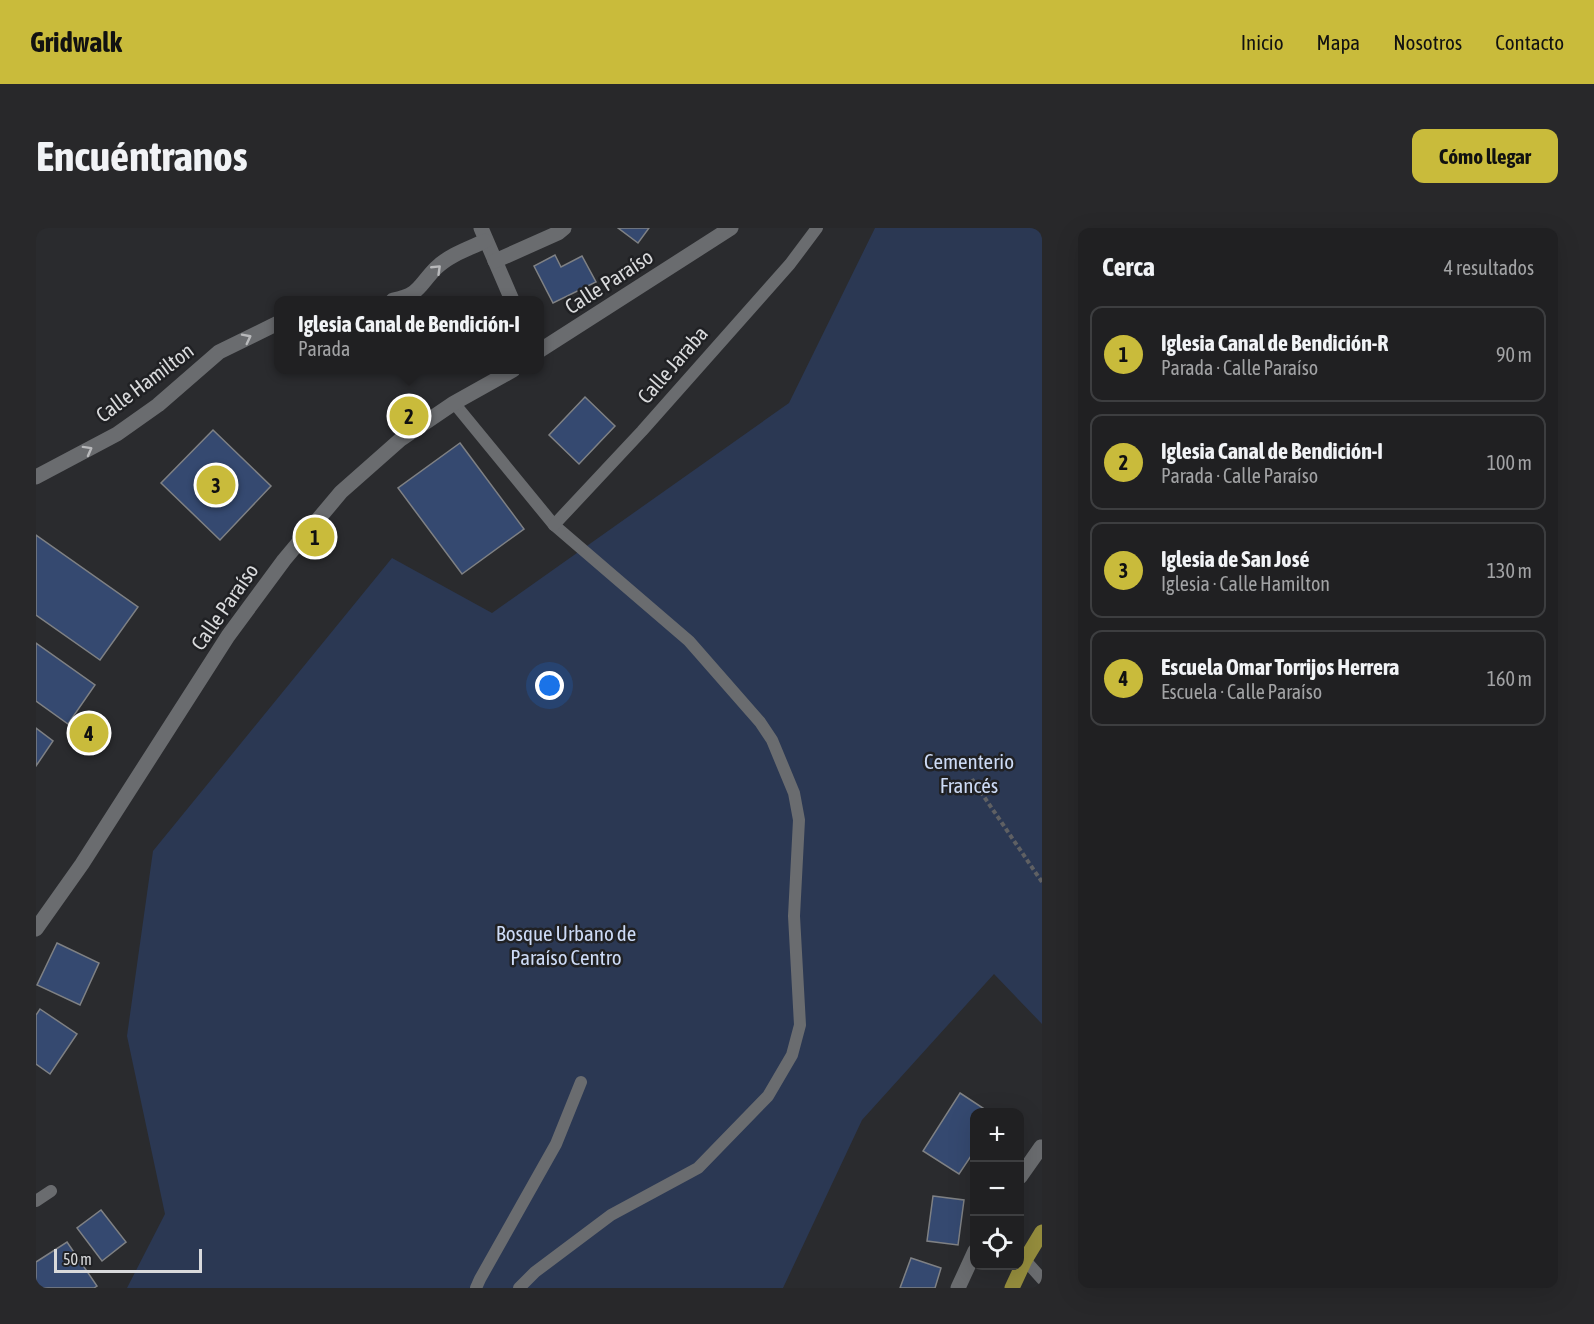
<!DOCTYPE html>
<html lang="es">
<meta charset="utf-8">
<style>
body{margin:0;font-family:"Asap Condensed",sans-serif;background:#28282a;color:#f1f3f6}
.controls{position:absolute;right:18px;bottom:18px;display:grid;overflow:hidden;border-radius:12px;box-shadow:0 6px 24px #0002}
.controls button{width:54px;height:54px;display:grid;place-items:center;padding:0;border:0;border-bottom:2px solid #3d3e40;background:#202022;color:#f1f3f6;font:30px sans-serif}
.scale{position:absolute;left:18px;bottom:15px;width:148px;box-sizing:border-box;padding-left:6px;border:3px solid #d9dadc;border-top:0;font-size:16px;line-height:21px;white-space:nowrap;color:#d9dadc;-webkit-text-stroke:4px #202124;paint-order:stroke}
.you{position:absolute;left:514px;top:458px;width:21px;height:21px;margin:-15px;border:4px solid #fff;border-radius:50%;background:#1a73e8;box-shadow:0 0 0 9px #1a73e833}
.badge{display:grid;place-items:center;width:39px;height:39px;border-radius:50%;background:#c9bb3b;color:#111;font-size:20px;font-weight:700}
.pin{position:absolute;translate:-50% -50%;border:3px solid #fff;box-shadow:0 2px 6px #0006}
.popup{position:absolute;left:238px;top:68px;width:270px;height:78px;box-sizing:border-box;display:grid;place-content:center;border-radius:12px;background:#202022;filter:drop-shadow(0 2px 4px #0005);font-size:20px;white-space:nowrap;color:#a2a3a5}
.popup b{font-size:22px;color:#f1f3f6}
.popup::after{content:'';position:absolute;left:50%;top:100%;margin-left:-12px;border:12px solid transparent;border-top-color:#202022}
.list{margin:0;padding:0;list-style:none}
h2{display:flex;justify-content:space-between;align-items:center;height:78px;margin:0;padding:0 24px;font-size:26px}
h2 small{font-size:20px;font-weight:400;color:#a2a3a5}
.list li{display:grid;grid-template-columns:39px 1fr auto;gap:18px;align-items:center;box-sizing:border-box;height:96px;margin:0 12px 12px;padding:0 12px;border:2px solid #3d3e40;border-radius:12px}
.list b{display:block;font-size:22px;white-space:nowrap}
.list p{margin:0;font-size:20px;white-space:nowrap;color:#a2a3a5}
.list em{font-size:20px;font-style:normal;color:#a2a3a5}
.icon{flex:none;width:33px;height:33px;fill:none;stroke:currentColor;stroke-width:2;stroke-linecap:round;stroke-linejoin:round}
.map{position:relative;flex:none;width:1006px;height:1060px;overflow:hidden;border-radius:12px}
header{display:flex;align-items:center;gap:36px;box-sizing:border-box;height:84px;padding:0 30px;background:#c9bb3b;color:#111}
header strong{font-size:28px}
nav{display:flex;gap:33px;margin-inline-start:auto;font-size:21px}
.intro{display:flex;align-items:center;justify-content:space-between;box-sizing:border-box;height:144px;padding:0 36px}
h1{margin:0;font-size:42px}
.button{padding:15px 27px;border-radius:12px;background:#c9bb3b;color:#111;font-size:21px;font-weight:700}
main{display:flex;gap:36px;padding:0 36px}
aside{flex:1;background:#202022;border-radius:12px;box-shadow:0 6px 24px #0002}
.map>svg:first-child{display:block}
</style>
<header>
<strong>Gridwalk</strong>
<nav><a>Inicio</a><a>Mapa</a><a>Nosotros</a><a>Contacto</a></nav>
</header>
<div class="intro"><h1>Encuéntranos</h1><a class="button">Cómo llegar</a></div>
<main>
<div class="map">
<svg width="1006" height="1060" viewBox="0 0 1006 1060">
<rect width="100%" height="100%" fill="#2a2b2e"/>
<path fill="#2b3853" d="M 839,0 L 1006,0 L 1006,796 L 958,746 L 826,892 L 747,1060 L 91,1060 L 129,986 L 91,808 L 117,623 L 356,330 L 456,385 L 753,175 Z"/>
<g fill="#354970" stroke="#7f8184" stroke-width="1.5">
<path d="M 582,0 L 613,0 L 602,15 Z"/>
<path d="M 519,27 L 525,39 L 546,28 L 560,54 L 517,75 L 498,38 Z"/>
<path d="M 549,169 L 579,198 L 543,236 L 513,207 Z"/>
<path d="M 177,202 L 235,258 L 184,312 L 125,255 Z"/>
<path d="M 424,215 L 488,301 L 426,346 L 362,260 Z"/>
<path d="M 0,307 L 102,379 L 64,432 L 0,387 Z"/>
<path d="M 0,415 L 59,457 L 32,496 L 0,473 Z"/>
<path d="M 0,500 L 17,513 L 0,538 Z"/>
<path d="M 21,715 L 63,735 L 44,777 L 1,757 Z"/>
<path d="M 4,781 L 41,806 L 14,846 L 0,836 L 0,787 Z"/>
<path d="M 924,865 L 953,884 L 939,884 L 939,922 L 923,946 L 887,923 Z"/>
<path d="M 897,968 L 928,972 L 922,1017 L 891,1013 Z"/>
<path d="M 65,982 L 90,1014 L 66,1033 L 41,1000 Z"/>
<path d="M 31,1014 L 61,1058 L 58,1060 L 0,1060 L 0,1034 Z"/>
<path d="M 875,1030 L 905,1040 L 899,1060 L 864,1060 Z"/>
</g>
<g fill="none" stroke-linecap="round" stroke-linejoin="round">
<path stroke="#5f6063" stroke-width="4" stroke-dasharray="4.5 3" stroke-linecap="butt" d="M 936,551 L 1006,654"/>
<g stroke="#6a6c6f" stroke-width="12">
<path d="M 418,175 L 518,297 L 653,413 L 724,494 L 736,512 L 758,565 L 763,592 L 758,688 L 764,797 L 756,827 L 732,868 L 662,940 L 575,987 L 499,1044 L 483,1060"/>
<path d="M 518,297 L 606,203 L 754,36 L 781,0"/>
<path d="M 0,973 L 15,963"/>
<path d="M 989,1032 L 1006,1051"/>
<path d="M 440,1060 L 444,1051 L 520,916 L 545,854"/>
</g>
<g stroke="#6a6c6f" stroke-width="15">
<path d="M 445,0 L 476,72"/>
<path d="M 459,33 L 522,5 L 528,0"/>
<path d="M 357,72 C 384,67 383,57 400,40 C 413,27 434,20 449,13"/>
<path d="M 503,123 L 695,0"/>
<path d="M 0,249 L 81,206 L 122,177 L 183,124 L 242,95"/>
<path d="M 0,701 L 46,636 L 192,408 L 248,332 L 305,264 L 365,211 L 418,175 L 477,142"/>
<path d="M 984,949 L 1005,919"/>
<path d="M 922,1060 L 939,1023"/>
</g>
<path stroke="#958d3d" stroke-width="15" d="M 976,1060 L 989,1032 L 1006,1004"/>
</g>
<defs><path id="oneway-chevron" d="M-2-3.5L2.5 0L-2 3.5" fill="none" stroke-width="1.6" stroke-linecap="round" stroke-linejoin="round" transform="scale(1.5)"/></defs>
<g stroke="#b8b9bb">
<use href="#oneway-chevron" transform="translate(401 41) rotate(-44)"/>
<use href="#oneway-chevron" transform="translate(211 110) rotate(-27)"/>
<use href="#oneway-chevron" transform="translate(52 222) rotate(-29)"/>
</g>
<g text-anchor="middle" stroke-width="5" stroke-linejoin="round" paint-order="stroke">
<g font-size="21" fill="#d9dadc" stroke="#202124">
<text transform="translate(573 54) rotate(-33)" y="7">Calle Paraíso</text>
<text transform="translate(637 137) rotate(-49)" y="7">Calle Jaraba</text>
<text transform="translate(109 155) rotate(-37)" y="7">Calle Hamilton</text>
<text transform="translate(189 379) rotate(-55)" y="7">Calle Paraíso</text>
</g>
<g font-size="21" fill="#cddbf6" stroke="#202124">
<text x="933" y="541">Cementerio<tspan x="933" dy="24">Francés</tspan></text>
<text x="530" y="713">Bosque Urbano de<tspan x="530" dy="24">Paraíso Centro</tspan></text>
</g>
</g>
</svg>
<div class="controls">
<button>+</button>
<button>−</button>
<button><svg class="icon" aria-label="locate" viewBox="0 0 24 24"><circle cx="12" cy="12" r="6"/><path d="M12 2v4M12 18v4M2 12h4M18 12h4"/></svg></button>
</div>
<div class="scale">50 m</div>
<div class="you"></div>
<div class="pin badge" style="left:279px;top:309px">1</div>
<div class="pin badge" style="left:373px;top:188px">2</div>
<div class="popup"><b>Iglesia Canal de Bendición-I</b>Parada</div>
<div class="pin badge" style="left:180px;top:257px">3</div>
<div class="pin badge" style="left:53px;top:505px">4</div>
</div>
<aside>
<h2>Cerca<small>4 resultados</small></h2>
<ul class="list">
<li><span class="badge">1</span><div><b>Iglesia Canal de Bendición-R</b><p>Parada · Calle Paraíso</p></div><em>90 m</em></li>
<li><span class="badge">2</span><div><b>Iglesia Canal de Bendición-I</b><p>Parada · Calle Paraíso</p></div><em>100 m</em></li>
<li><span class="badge">3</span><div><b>Iglesia de San José</b><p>Iglesia · Calle Hamilton</p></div><em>130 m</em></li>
<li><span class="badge">4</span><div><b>Escuela Omar Torrijos Herrera</b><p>Escuela · Calle Paraíso</p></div><em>160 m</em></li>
</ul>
</aside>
</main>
